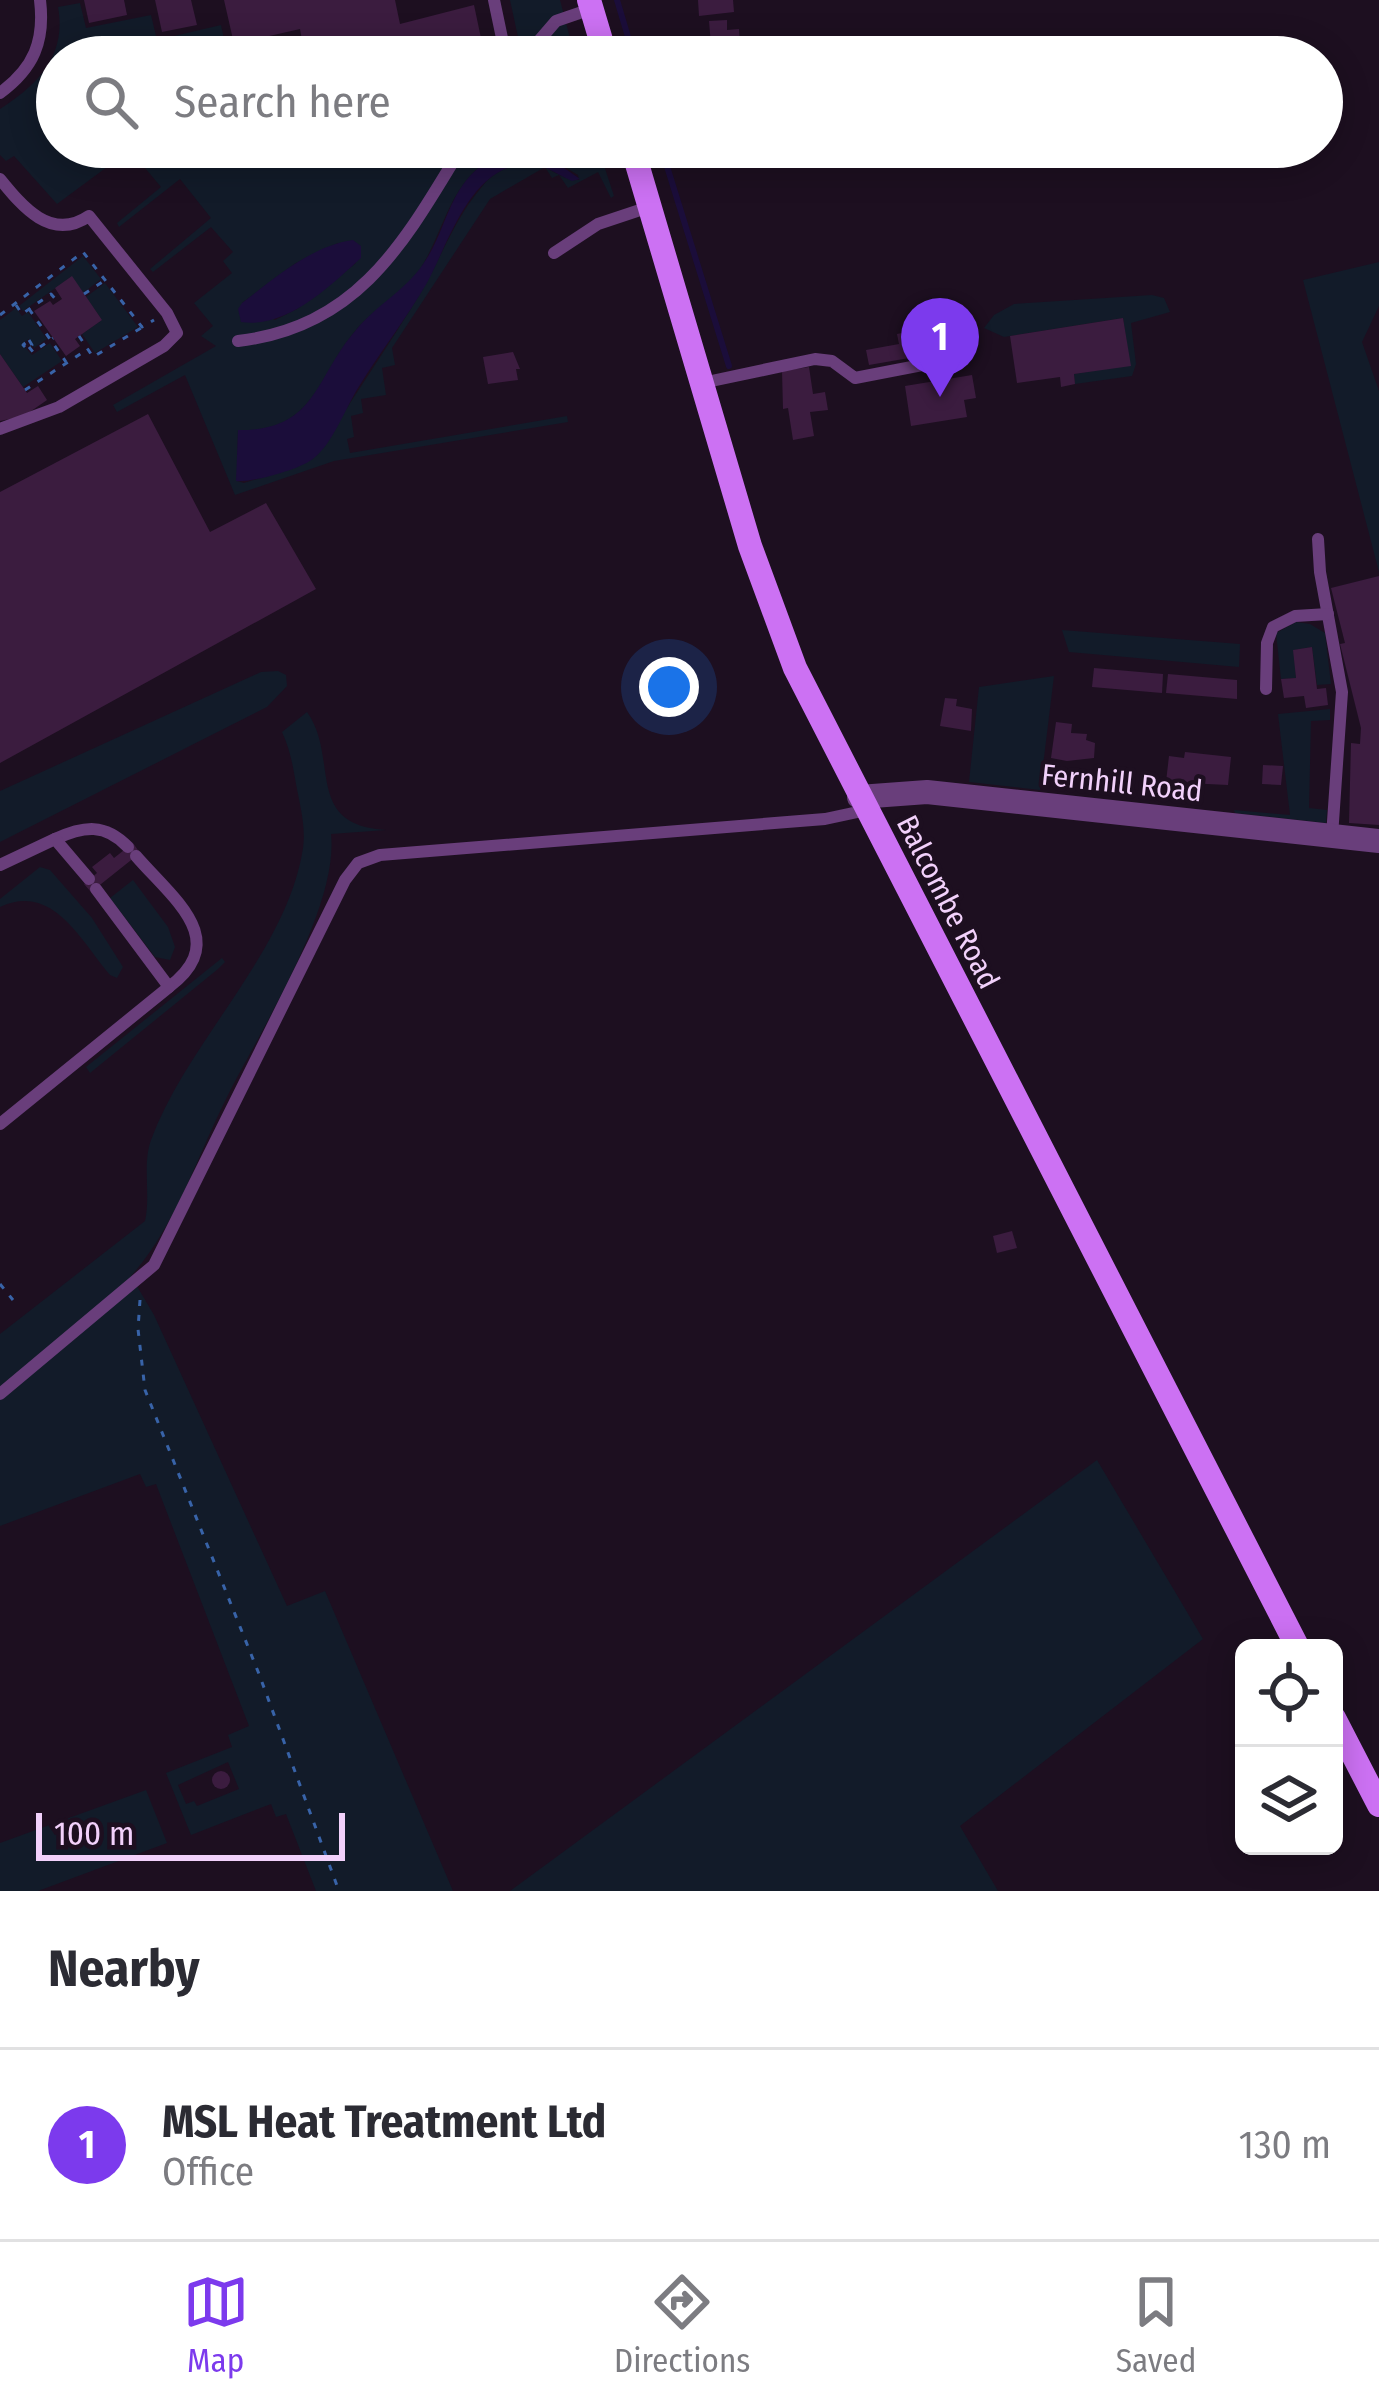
<!DOCTYPE html>
<style>
body{margin:0;font-family:"Fira Sans Condensed",sans-serif;background:#f7f7f7;color:#2b2b33}
.controls{position:absolute;right:36px;bottom:36px;display:grid;overflow:hidden;border-radius:18px;box-shadow:0 6px 30px #0003}
.controls button{width:108px;height:108px;display:grid;place-items:center;padding:0;border:0;border-bottom:3px solid #e1e1e2;background:#fff;color:#2b2b33;font:60px sans-serif}
.scale{position:absolute;left:36px;bottom:30px;width:309px;box-sizing:border-box;padding-left:12px;border:6px solid #f2d1fb;border-top:0;font-size:33px;line-height:42px;white-space:nowrap;color:#f2d1fb;-webkit-text-stroke:9px #1d0f20;paint-order:stroke}
.you{position:absolute;left:669px;top:687px;width:42px;height:42px;margin:-30px;border:9px solid #fff;border-radius:50%;background:#1a73e8;box-shadow:0 0 0 18px #1a73e833}
.badge{display:grid;place-items:center;width:78px;height:78px;border-radius:50%;background:#7c3aed;color:#fff;font-size:39px;font-weight:700}
.pin{position:absolute;translate:-50% -99px;filter:drop-shadow(0 3px 6px #0008)}
.pin::after{content:'';position:absolute;top:63px;width:42px;height:36px;background:inherit;clip-path:polygon(0 0,100% 0,50% 100%)}
.list{margin:0;padding:0;list-style:none}
h2{display:flex;justify-content:space-between;align-items:center;height:156px;margin:0;padding:0 48px;font-size:51px}
h2 small{font-size:39px;font-weight:400;color:#7c7c81}
.list li{display:grid;grid-template-columns:78px 1fr auto;gap:36px;align-items:center;box-sizing:border-box;height:192px;padding:0 48px;border-top:3px solid #e1e1e2}
.list b{display:block;font-size:45px;white-space:nowrap}
.list p{margin:0;font-size:39px;white-space:nowrap;color:#7c7c81}
.list em{font-size:39px;font-style:normal;color:#7c7c81}
.icon{flex:none;width:66px;height:66px;fill:none;stroke:currentColor;stroke-width:2;stroke-linecap:round;stroke-linejoin:round}
.map{position:relative;flex:none;width:1379px;height:1891px;overflow:hidden}
.search{position:absolute;background:#fff;box-shadow:0 6px 30px #0003;left:36px;right:36px;top:36px;height:132px;display:flex;align-items:center;gap:30px;box-sizing:border-box;padding:0 42px;border-radius:66px;color:#7c7c81;font-size:45px}
.sheet{height:348px;background:#fff}
nav{display:flex;justify-content:space-around;align-items:center;box-sizing:border-box;height:168px;border-top:3px solid #e1e1e2;background:#fff;font-size:33px;color:#7c7c81}
nav a{display:grid;justify-items:center;gap:6px}
nav .on{color:#7c3aed}
.map>svg:first-child{display:block}
</style>
<div class="map">
<svg width="1379" height="1891" viewBox="0 0 1379 1891">
<rect width="100%" height="100%" fill="#1d0f20"/>
<g fill="#121b29" fill-rule="evenodd">
<path d="M 510,0 L 560,0 L 575,57 L 499,57 L 521,51 Z"/>
<path d="M 80,3 L 86,28 L 151,15 L 157,40 L 221,25 L 228,57 L 57,57 L 57,147 L 386,147 L 389,160 L 399,157 L 398,150 L 390,151 L 390,147 L 535,147 C 516,157 492,155 476,170 C 448,196 441,235 422,266 C 406,293 376,306 356,330 C 315,379 316,431 238,431 L 237,481 L 244,483 L 299,466 L 317,455 C 351,400 388,347 421,292 C 441,258 455,218 481,188 C 488,178 498,171 510,167 C 548,156 551,179 579,180 L 578,175 L 547,156 L 546,150 L 549,147 L 598,147 L 614,196 L 611,198 L 598,172 L 568,188 L 559,175 L 552,178 L 545,167 L 490,199 L 392,348 L 395,365 L 382,368 L 386,395 L 361,399 L 363,413 L 351,416 L 354,437 L 347,439 L 350,453 L 567,416 L 568,422 L 334,461 L 235,495 L 185,375 L 117,412 L 113,405 L 216,346 L 201,336 L 213,326 L 194,303 L 232,273 L 223,261 L 233,252 L 211,227 L 153,272 L 150,269 L 211,218 L 180,179 L 119,227 L 117,223 L 161,187 L 130,150 L 57,204 L 14,156 L 6,161 L 0,155 L 0,109 C 38,85 67,55 58,7 ZM 338,243 L 356,263 L 297,309 L 275,320 L 242,303 L 296,263 Z"/>
<path d="M 83,256 L 101,279 L 83,293 L 71,277 L 23,311 L 19,306 Z"/>
<path d="M 1379,262 L 1379,306 L 1362,342 L 1379,391 L 1379,572 L 1303,280 Z"/>
<path d="M 105,283 L 138,327 L 95,353 L 82,334 L 102,320 L 86,297 Z"/>
<path d="M 1152,295 L 1164,298 L 1170,312 L 1131,323 L 1136,364 L 1132,376 L 1075,384 L 1074,374 L 1130,365 L 1123,318 L 1004,337 L 984,328 L 994,315 L 1014,304 Z"/>
<path d="M 16,308 L 22,316 L 28,312 L 47,339 L 34,348 L 29,339 L 22,344 L 32,355 L 50,343 L 62,361 L 23,387 L 0,354 L 0,320 Z"/>
<path d="M 1296,622 L 1310,624 L 1325,633 L 1331,684 L 1317,685 L 1312,647 L 1294,650 L 1296,678 L 1281,679 L 1276,633 Z"/>
<path d="M 1062,630 L 1240,644 L 1239,667 L 1069,652 Z"/>
<path d="M 278,671 L 286,675 L 287,686 L 267,707 L 0,842 L 0,791 L 261,672 Z"/>
<path d="M 1054,676 L 1040,790 L 969,782 L 979,687 Z"/>
<path d="M 1330,709 L 1330,720 L 1311,721 L 1309,808 L 1327,810 L 1326,823 L 1235,813 L 1234,810 L 1290,815 L 1278,714 Z"/>
<path d="M 307,712 C 340,758 303,825 386,830 L 331,834 C 339,907 260,1031 227,1097 C 197,1156 176,1226 131,1276 L 154,1315 L 287,1606 L 325,1591 L 453,1891 L 316,1891 L 286,1814 L 276,1817 L 271,1804 L 191,1835 L 166,1773 L 232,1747 L 228,1735 L 249,1726 L 156,1484 L 146,1487 L 140,1474 L 0,1526 L 0,1334 L 145,1221 C 151,1195 142,1165 151,1140 C 188,1040 287,953 303,848 C 306,827 300,805 296,784 C 293,766 290,749 282,732 ZM 228,1762 L 239,1789 L 197,1806 L 194,1801 L 186,1804 L 178,1785 Z"/>
<path d="M 40,867 L 50,870 L 92,918 L 123,967 L 117,978 L 110,975 C 81,941 53,882 0,907 L 0,899 Z"/>
<path d="M 133,880 L 168,927 L 175,947 L 170,960 L 155,957 L 110,898 Z"/>
<path d="M 222,958 L 225,962 L 218,969 L 90,1073 L 86,1067 Z"/>
<path d="M 1097,1460 L 1203,1639 L 960,1826 L 998,1891 L 510,1891 Z"/>
<path d="M 146,1790 L 167,1843 L 38,1891 L 0,1891 L 0,1843 Z"/>
</g>
<g fill="#1b0d3a">
<path d="M 535,147 L 549,147 L 547,156 L 580,179 L 572,181 C 550,171 539,159 513,166 C 467,179 448,243 428,281 C 407,318 380,352 358,388 C 345,409 333,443 314,458 C 302,469 251,483 236,481 L 238,430 C 317,431 314,378 356,330 C 378,303 409,289 427,258 C 445,230 449,194 476,170 C 492,155 516,157 535,147 Z"/>
<path d="M 353,240 L 361,246 L 361,258 C 329,287 286,329 241,322 L 238,309 L 242,303 C 275,278 311,246 353,240 Z"/>
</g>
<g fill="none" stroke-linecap="round" stroke-linejoin="round">
<g stroke="#1b0d3a" stroke-width="6">
<path d="M 617,0 L 634,57"/>
<path d="M 661,147 L 729,366"/>
</g>
</g>
<g fill="#3b1c3f">
<path d="M 84,0 L 124,0 L 127,15 L 89,23 Z"/>
<path d="M 155,0 L 191,0 L 197,25 L 162,32 Z"/>
<path d="M 224,0 L 395,0 L 400,24 L 474,5 L 485,57 L 305,57 L 300,29 L 265,37 L 269,57 L 237,57 Z"/>
<path d="M 698,0 L 733,0 L 734,12 L 699,16 Z"/>
<path d="M 727,20 L 727,30 L 739,29 L 741,57 L 712,57 L 709,21 Z"/>
<path d="M 72,276 L 102,320 L 75,339 L 80,346 L 66,356 L 34,311 L 50,301 L 53,305 L 62,299 L 55,288 Z"/>
<path d="M 1123,318 L 1131,366 L 1074,374 L 1075,384 L 1061,387 L 1060,377 L 1017,383 L 1010,336 Z"/>
<path d="M 946,324 L 950,342 L 914,349 L 915,357 L 869,365 L 866,350 L 899,344 L 897,334 Z"/>
<path d="M 513,352 L 520,369 L 516,369 L 518,380 L 488,384 L 483,357 Z"/>
<path d="M 0,354 L 27,393 L 38,386 L 47,400 L 24,416 L 0,421 Z"/>
<path d="M 809,367 L 813,394 L 825,392 L 828,410 L 810,412 L 814,436 L 793,440 L 788,408 L 783,409 L 782,371 Z"/>
<path d="M 972,375 L 976,398 L 964,400 L 967,417 L 911,426 L 905,386 Z"/>
<path d="M 148,414 L 210,532 L 266,503 L 316,589 L 0,763 L 0,492 Z"/>
<path d="M 1379,576 L 1379,825 L 1349,823 L 1351,743 L 1360,744 L 1361,728 L 1340,644 L 1345,643 L 1331,588 Z"/>
<path d="M 1312,647 L 1317,689 L 1326,688 L 1328,705 L 1306,708 L 1304,696 L 1284,698 L 1281,679 L 1296,678 L 1293,650 Z"/>
<path d="M 1094,668 L 1163,674 L 1162,693 L 1092,687 Z"/>
<path d="M 1168,674 L 1237,680 L 1237,699 L 1166,693 Z"/>
<path d="M 945,698 L 957,699 L 956,706 L 972,709 L 971,731 L 940,726 Z"/>
<path d="M 1056,722 L 1072,724 L 1071,733 L 1087,734 L 1086,740 L 1095,743 L 1094,758 L 1067,761 L 1051,758 Z"/>
<path d="M 1185,752 L 1231,757 L 1228,785 L 1166,782 L 1169,756 L 1184,758 Z"/>
<path d="M 1263,765 L 1283,766 L 1281,785 L 1262,784 Z"/>
<path d="M 133,843 L 140,853 L 91,892 L 84,884 L 97,873 L 92,867 L 110,853 L 114,858 Z"/>
<path d="M 1012,1231 L 1017,1248 L 997,1253 L 993,1236 Z"/>
<circle cx="221" cy="1780" r="9"/>
</g>
<g fill="none" stroke-linecap="round" stroke-linejoin="round">
<g stroke="#3863a8" stroke-width="3" stroke-dasharray="6 9" stroke-linecap="butt">
<path d="M 84,294 L 104,281"/>
<path d="M 16,305 L 22,314 L 51,294 L 58,302"/>
<path d="M 29,309 L 66,362"/>
<path d="M 0,315 L 83,252 L 142,327 L 154,320"/>
<path d="M 79,336 L 93,357 L 141,328"/>
<path d="M 29,340 L 32,345 L 27,349 L 23,345 Z"/>
<path d="M 29,347 L 33,352 L 53,338"/>
<path d="M 25,390 L 88,349"/>
<path d="M 0,1284 L 13,1300"/>
<path d="M 140,1300 L 138,1329 L 145,1390 L 259,1674 L 339,1891"/>
</g>
<g stroke="#693e7b" stroke-width="12">
<path d="M 494,0 L 506,57"/>
<path d="M 525,57 L 556,21 L 591,9"/>
<path d="M 0,93 C 34,68 45,41 40,0"/>
<path d="M 0,179 C 22,206 51,242 89,216 L 167,313 L 177,333 L 164,346 L 59,407 L 0,429"/>
<path d="M 554,253 L 598,224 L 649,207"/>
<path d="M 238,341 C 359,327 405,241 462,147"/>
<path d="M 702,383 L 815,359 L 832,361 L 855,378 L 948,360"/>
<path d="M 1318,539 L 1320,572 L 1342,692 L 1332,836"/>
<path d="M 1266,689 L 1267,643 L 1273,627 L 1295,616 L 1328,614"/>
<path d="M 55,839 C 84,826 105,823 128,847"/>
<path d="M 136,856 C 173,899 232,940 169,987"/>
<path d="M 0,865 L 55,839 L 89,879"/>
<path d="M 0,1124 L 169,987 L 96,889"/>
<path d="M 0,1394 L 154,1265 L 345,880 L 358,863 L 380,855 L 825,819 L 867,810"/>
</g>
<path stroke="#693e7b" stroke-width="24" d="M 859,797 L 927,792 L 1379,841"/>
<g stroke="#cc71f3" stroke-width="24">
<path d="M 589,0 L 606,57"/>
<path d="M 632,147 L 750,546 L 795,668 L 1298,1648"/>
<path d="M 1334,1718 L 1379,1805"/>
</g>
</g>
<g text-anchor="middle" stroke-width="9" stroke-linejoin="round" paint-order="stroke">
<g font-size="30" fill="#f2d1fb" stroke="#1d0f20">
<text transform="translate(1122 783) rotate(6)" y="10">Fernhill Road</text>
<text transform="translate(948 902) rotate(63)" y="10">Balcombe Road</text>
</g>
</g>
</svg>
<div class="controls">
<button><svg class="icon" aria-label="locate" viewBox="0 0 24 24"><circle cx="12" cy="12" r="6"/><path d="M12 2v4M12 18v4M2 12h4M18 12h4"/></svg></button>
<button><svg class="icon" aria-label="layers" viewBox="0 0 24 24"><path d="M12 4l9 5-9 5-9-5zM3 14l9 5 9-5"/></svg></button>
</div>
<div class="scale">100 m</div>
<div class="you"></div>
<div class="pin badge" style="left:940px;top:397px">1</div>
<div class="search"><svg class="icon" aria-label="search" viewBox="0 0 24 24"><circle cx="10" cy="10" r="6"/><path d="M15 15l6 6"/></svg>Search here</div>
</div>
<section class="sheet">
<h2>Nearby<small></small></h2>
<ul class="list">
<li><span class="badge">1</span><div><b>MSL Heat Treatment Ltd</b><p>Office</p></div><em>130 m</em></li>
</ul>
</section>
<nav>
<a class="on"><svg class="icon" aria-label="map" viewBox="0 0 24 24"><path d="M3 6l6-2 6 2 6-2v14l-6 2-6-2-6 2zM9 4v14M15 6v14"/></svg>Map</a>
<a><svg class="icon" aria-label="directions" viewBox="0 0 24 24"><path d="M12 3l9 9-9 9-9-9zM9 14v-3h6M13 9l2 2-2 2"/></svg>Directions</a>
<a><svg class="icon" aria-label="saved" viewBox="0 0 24 24"><path d="M7 4h10v16l-5-4-5 4z"/></svg>Saved</a>
</nav>
